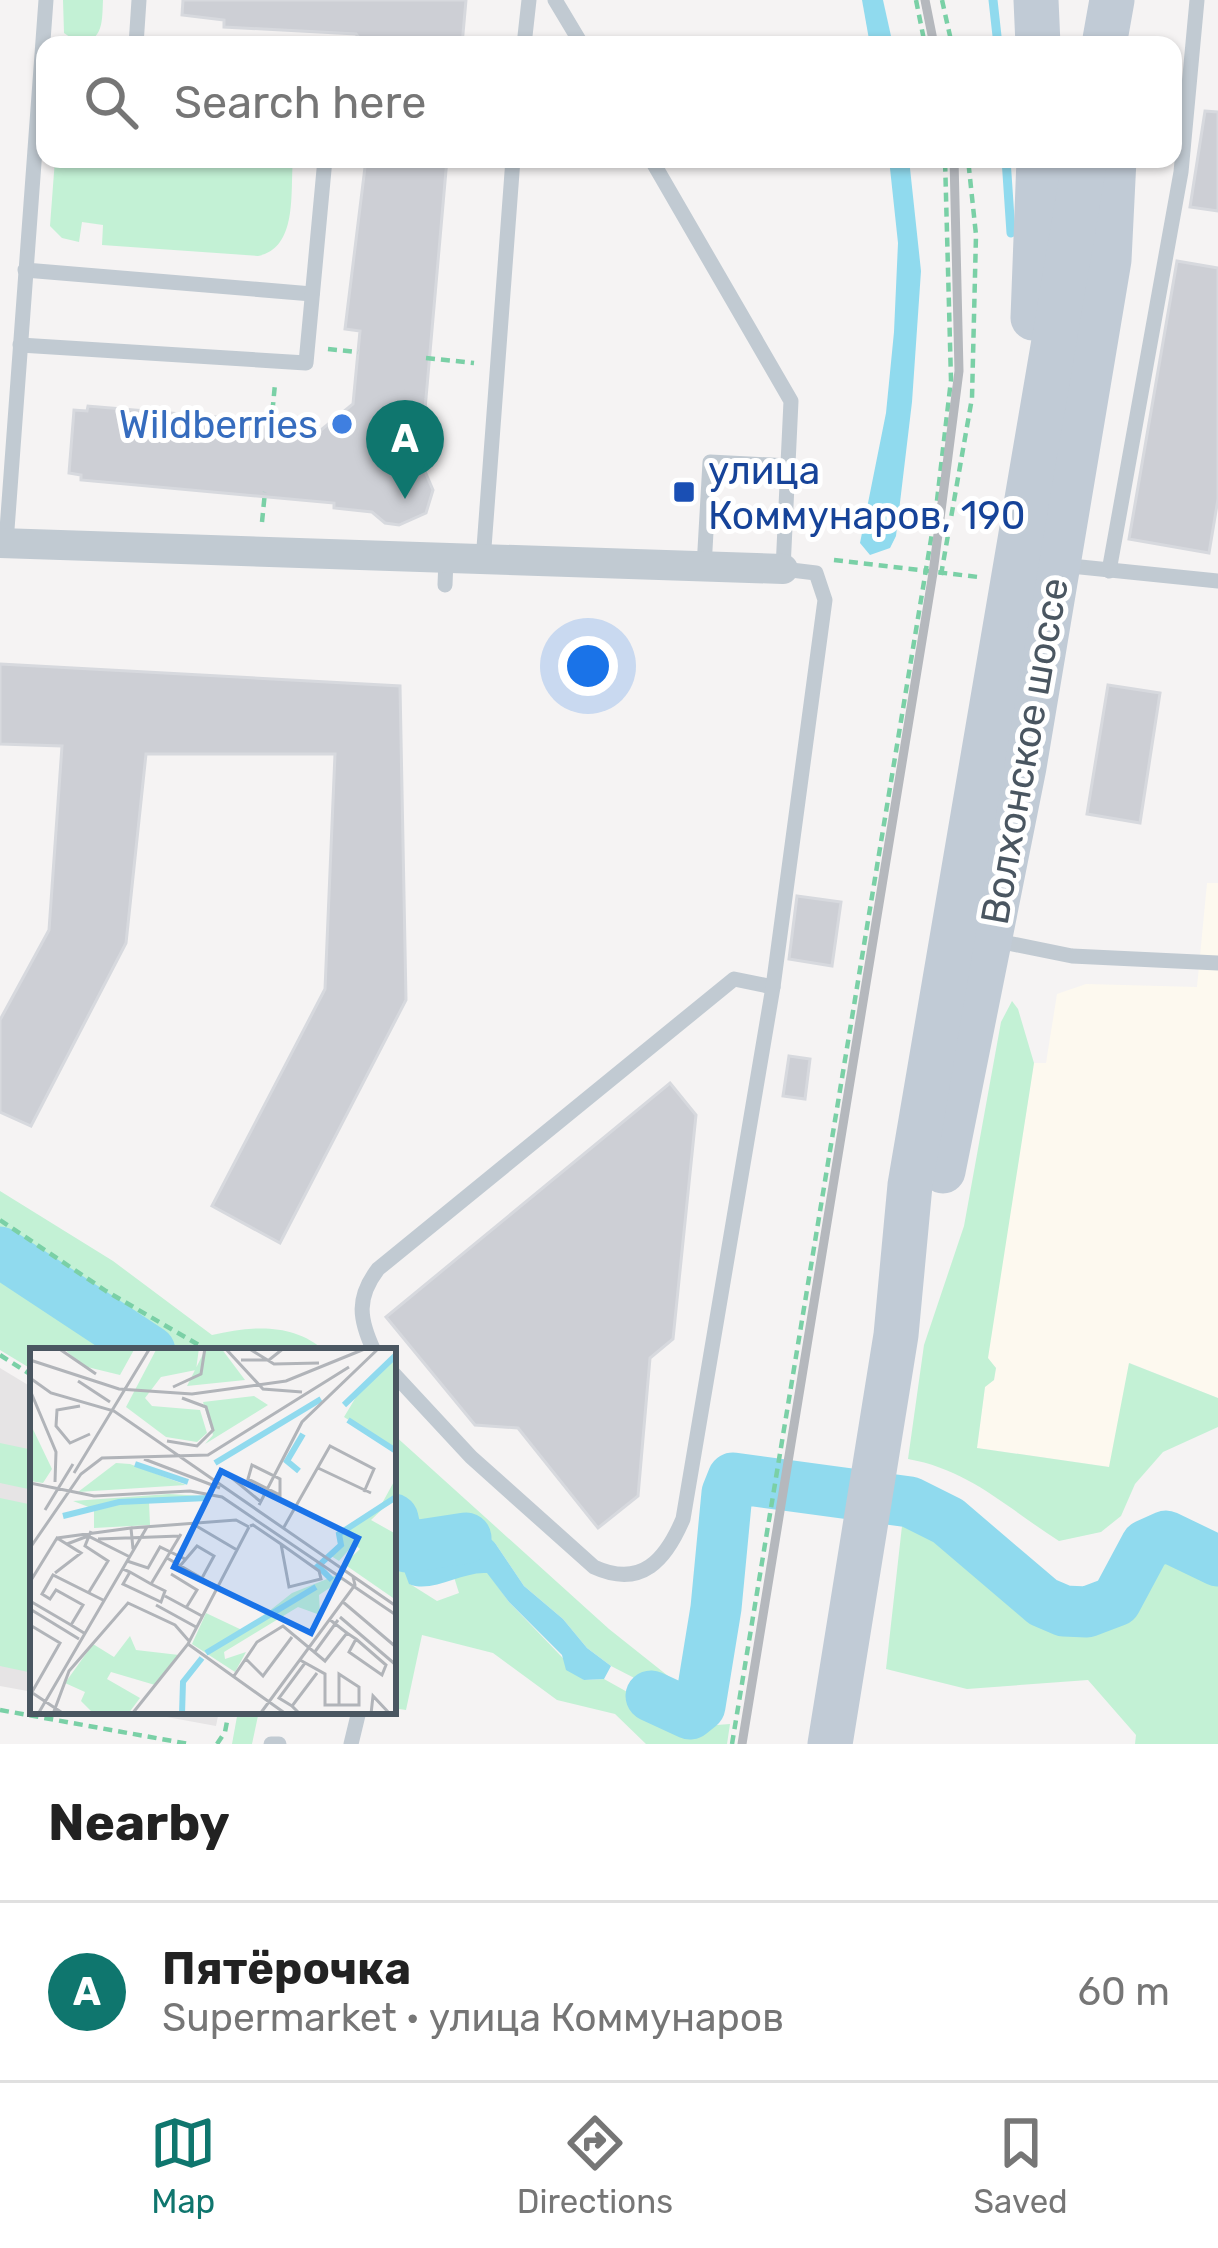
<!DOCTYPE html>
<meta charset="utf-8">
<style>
body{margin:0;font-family:Rubik,sans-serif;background:#f2f2f2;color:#222}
.you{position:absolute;left:588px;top:666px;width:42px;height:42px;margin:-30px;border:9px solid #fff;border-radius:50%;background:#1a73e8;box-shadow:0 0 0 18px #1a73e833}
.badge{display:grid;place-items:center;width:78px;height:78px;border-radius:50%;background:#0f766e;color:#fff;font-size:39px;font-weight:700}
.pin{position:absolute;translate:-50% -99px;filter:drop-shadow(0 3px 6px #0008)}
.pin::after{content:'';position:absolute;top:63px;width:42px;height:36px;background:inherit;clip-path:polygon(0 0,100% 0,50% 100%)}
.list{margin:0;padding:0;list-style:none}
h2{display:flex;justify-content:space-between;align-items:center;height:156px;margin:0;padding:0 48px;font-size:51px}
h2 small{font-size:39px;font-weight:400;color:#767676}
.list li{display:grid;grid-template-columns:78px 1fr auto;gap:36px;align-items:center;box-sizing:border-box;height:180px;padding:0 48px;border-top:3px solid #e0e0e0}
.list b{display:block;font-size:45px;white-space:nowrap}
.list p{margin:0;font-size:39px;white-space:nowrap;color:#767676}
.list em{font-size:39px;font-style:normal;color:#767676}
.icon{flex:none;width:66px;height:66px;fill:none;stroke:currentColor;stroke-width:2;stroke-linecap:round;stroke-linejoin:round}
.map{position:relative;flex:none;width:1218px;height:1744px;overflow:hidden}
.search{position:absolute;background:#fff;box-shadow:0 3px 9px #0004;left:36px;right:36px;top:36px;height:132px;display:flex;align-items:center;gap:30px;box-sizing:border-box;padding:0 42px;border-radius:24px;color:#767676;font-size:45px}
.sheet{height:336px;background:#fff}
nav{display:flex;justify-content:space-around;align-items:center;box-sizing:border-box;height:168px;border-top:3px solid #e0e0e0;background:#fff;font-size:33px;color:#767676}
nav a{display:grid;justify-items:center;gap:6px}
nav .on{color:#0f766e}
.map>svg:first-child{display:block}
</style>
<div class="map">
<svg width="1218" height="1744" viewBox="0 0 1218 1744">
<rect width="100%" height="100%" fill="#f5f3f3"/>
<path fill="#fdf9ef" d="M 1207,883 L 1218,883 L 1218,1398 L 1130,1363 L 1110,1467 L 977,1448 L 985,1386 L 994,1380 L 996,1368 L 987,1358 L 1034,1063 L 1046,1063 L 1057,994 L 1086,984 L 1197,987 Z"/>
<g fill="#e6e4e5">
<path d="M 0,1368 L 33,1388 L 33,1692 L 0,1686 Z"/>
<path d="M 134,1711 L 219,1711 L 216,1726 Z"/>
</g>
<g fill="#c3f1d5">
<path d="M 63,0 L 103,0 C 102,20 104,40 80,44 L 64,33 Z"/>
<path d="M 55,159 L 293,159 C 290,193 298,248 258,256 L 102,245 L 103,225 L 82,222 L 79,242 L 62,238 L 50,226 Z"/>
<path d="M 1012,1001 L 1018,1009 L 1034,1063 L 988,1358 L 996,1368 L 994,1380 L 985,1387 L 977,1448 L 1109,1467 L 1129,1363 L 1218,1398 L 1218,1427 L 1163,1452 L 1135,1484 L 1121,1516 L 1101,1532 L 1059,1541 C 1007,1508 970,1470 908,1459 L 924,1345 L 964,1226 L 1001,1022 Z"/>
<path d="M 0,1191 L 113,1261 L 212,1335 C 251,1326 293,1322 325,1351 L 162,1351 L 0,1237 Z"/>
<path d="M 0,1261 L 36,1282 L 131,1351 L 33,1351 L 33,1370 L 0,1350 Z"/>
<path d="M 393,1434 L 609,1629 L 692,1695 L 683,1703 L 611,1666 L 587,1648 L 563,1619 L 524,1586 L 495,1543 L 458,1527 L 429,1538 L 405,1532 L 393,1486 Z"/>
<path d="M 0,1443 L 33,1450 L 33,1490 L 0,1483 Z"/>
<path d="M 0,1498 L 33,1505 L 33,1673 L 0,1666 Z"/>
<path d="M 903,1517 L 969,1550 L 1004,1593 L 1037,1620 L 1066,1627 L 1097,1625 L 1130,1597 L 1161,1547 L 1210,1570 L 1218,1578 L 1218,1744 L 1135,1744 L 1136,1735 L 1088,1680 L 967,1689 L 886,1669 Z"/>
<path d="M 393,1537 L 410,1584 L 437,1601 L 459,1593 L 454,1577 L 471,1572 L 488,1573 L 509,1602 L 584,1680 L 604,1679 L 690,1727 L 730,1724 L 727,1744 L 646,1744 L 615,1714 L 557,1700 L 493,1653 L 422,1635 L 406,1710 L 393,1708 Z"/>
<path d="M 238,1711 L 259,1711 L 252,1744 L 232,1744 Z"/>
</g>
<g fill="#90daee">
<path d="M 862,0 L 883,0 L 893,45 L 870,45 Z"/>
<path d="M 889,159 L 909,159 L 921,271 L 912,402 L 896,536 L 890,548 L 870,555 L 860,543 L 886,413 L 894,332 L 898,243 Z"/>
<path d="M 475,1524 L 495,1543 L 524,1586 L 563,1619 L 587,1648 L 611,1666 L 604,1679 L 584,1680 L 566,1670 L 562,1655 L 509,1602 L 487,1573 C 462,1571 432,1594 409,1584 L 396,1549 L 405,1532 L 429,1538 Z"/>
</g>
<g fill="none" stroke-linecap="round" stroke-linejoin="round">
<g stroke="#90daee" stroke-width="9">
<path d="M 993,0 L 998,45"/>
<path d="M 1006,159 L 1011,233"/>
<path d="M 733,1478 L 734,1469"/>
</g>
<g stroke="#90daee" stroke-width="51">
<path d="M 0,1252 L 150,1351"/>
<path d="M 393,1519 L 398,1541 L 407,1547 L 466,1538"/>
<path d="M 651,1696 L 690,1714 L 700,1706 L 716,1608 L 727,1493 L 733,1478 L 910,1502 L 948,1521 L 1043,1602 L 1064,1611 L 1087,1612 L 1116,1601 L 1146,1545 L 1166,1536 L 1218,1561"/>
</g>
</g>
<g fill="#cdcfd5" stroke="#d7d9de" stroke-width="3">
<path d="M 183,0 L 466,0 L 462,45 L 365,45 L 356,34 L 224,27 L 224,20 L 182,15 Z"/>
<path d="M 1205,111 L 1218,112 L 1218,211 L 1190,207 Z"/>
<path d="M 366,159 L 447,159 L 423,432 L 427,433 L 424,469 L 433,490 L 426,513 L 399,525 L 385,523 L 372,512 L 334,508 L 334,503 L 81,480 L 81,475 L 69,473 L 74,410 L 87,411 L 88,406 L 265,421 L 265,426 L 321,430 L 353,404 L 360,331 L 345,329 Z"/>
<path d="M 1177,261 L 1218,268 L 1218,499 L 1209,553 L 1129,539 Z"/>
<path d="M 0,664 L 400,686 L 406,1000 L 280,1243 L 212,1206 L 325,989 L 335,754 L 146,754 L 126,943 L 31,1126 L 0,1112 L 0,1020 L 49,930 L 62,746 L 0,744 Z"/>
<path d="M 1108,685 L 1160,693 L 1140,823 L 1087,814 Z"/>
<path d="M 797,896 L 841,902 L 832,966 L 789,959 Z"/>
<path d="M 789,1056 L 810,1059 L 805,1099 L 783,1096 Z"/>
<path d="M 670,1083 L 696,1115 L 673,1339 L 650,1358 L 638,1496 L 598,1528 L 518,1428 L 475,1425 L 386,1317 Z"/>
</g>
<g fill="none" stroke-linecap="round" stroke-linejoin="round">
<g stroke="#7ad0a6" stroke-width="4.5" stroke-dasharray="9 6" stroke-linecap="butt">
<path d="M 916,0 L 925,45"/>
<path d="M 942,0 L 952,45"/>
<path d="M 328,349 L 358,352"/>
<path d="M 426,358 L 474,363"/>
<path d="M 271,426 L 275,384"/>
<path d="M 262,522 L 265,492"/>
<path d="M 834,560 L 978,577"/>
<path d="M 941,575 L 972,398 L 976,235 L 968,159"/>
<path d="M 0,1220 L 106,1291 L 209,1351"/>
<path d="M 0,1355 L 33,1376"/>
<path d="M 0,1710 L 189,1744"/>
<path d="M 217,1744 L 225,1732 L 229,1711"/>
<path d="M 732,1744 L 936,509 L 951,380 L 945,159"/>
</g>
<g stroke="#c1cad2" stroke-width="15">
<path d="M 555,0 L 582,45"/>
<path d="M 136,45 L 139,0"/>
<path d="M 524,45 L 529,0"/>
<path d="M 25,270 L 312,294"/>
<path d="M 20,345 L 306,363 L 325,159"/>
<path d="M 6,543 L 46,0"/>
<path d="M 483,561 L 513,159"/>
<path d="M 1061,565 L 1218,581"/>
<path d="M 704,567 L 710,462 L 789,466"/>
<path d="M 1109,571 L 1181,172 L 1197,0"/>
<path d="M 445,585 L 446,559"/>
<path d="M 993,940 L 1072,956 L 1218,963"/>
<path d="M 374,1351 C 359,1319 356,1298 378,1269 L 734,979 L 773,987"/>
<path d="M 393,1373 L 471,1457 L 594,1567 C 642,1589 666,1559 683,1519 L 773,987 L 825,600 L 816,573 L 783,569 L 791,401 L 651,159"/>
<path d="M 271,1744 L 279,1744"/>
<path d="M 351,1744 L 359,1711"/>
</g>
<path stroke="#c1cad2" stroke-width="30" d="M 0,543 L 783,569"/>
<g stroke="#c1cbd6" stroke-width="45">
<path d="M 1036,0 L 1038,45"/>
<path d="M 1104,45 L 1112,0"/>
<path d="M 1033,318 L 1039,159"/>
<path d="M 943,1171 L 1024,767 L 1109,260 L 1114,159"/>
<path d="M 830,1744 L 896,1335 L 910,1185 L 1085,159"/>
</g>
<g stroke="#b5b8bd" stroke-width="9">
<path d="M 925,0 L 934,45"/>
<path d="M 742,1744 L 933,573 L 959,371 L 954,159"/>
</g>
</g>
<circle fill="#3f7fe0" stroke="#fff" stroke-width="4.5" cx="342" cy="424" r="12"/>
<rect fill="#1a4fb4" stroke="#fff" stroke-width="4.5" x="672" y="480" width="24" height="24" rx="6"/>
<g text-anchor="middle" stroke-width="10" stroke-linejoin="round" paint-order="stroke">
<g font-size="39" fill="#366cbe" stroke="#fff" text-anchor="end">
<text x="318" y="438">Wildberries</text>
</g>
<g font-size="39" fill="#164399" stroke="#fff" text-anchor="start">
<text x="708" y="484">улица<tspan x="708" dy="45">Коммунаров, 190</tspan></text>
</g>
<g font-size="39" fill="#4a5661" stroke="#fff">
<text transform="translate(1024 751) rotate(-80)" y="14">Волхонское шоссе</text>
</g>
</g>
<g transform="translate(30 1348)">
<rect width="366" height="366" fill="#f5f3f3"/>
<path d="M 33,0 L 105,0 L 90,27 L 53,18 ZM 127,0 L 169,0 L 166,22 L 131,29 L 115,50 L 122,58 L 170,62 L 177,85 L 167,94 L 136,89 L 96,59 ZM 176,0 L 191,0 L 215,32 L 157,38 ZM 366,9 L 366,102 L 314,69 L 332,39 ZM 224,48 L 238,57 L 175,96 L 183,87 L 173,54 ZM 0,75 L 22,121 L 13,135 L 0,133 ZM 86,115 L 100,116 L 156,137 L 48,144 ZM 366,130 L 366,148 L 341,172 L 366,186 L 366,252 L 314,216 L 330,201 L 324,196 L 309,213 L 298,206 L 313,197 L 310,187 L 350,159 ZM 139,146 L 174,148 L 119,154 L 120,177 L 64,180 L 64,161 L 43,153 ZM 307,227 L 313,231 L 289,247 L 290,267 L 268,259 L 194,304 L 195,311 L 216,304 L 205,324 L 162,296 L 176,265 L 214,283 L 262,245 ZM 100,288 L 106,302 L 149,307 L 125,337 L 81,324 L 77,331 L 110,350 L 98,366 L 64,366 L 51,353 L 55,344 L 35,335 L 63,296 L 84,309 Z" fill="#c3f1d5"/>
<path fill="none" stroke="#90daee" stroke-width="6" d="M 314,57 L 366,7M 318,72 L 366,103M 185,115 L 291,51M 105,116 L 158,134M 269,123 L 257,113 L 273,86M 33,168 L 89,154 L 177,150M 302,232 L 288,218 L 311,197 L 309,186 L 366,149M 176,305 L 286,239M 152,366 L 153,334 L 172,310"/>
<path fill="none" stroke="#b1b4b9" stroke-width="3" d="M 28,0 L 66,26M 195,0 L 233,41 L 272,44M 218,0 L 244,16 L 289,15M 0,12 L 89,41 L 162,46 L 256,33 L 337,0M 211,12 L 239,12 L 254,0M 0,30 L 21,45 L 84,63 L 366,258M 48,33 L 80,54M 143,39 L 171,26 L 175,0M 0,42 L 26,104 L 25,134M 50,58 L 27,62 L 26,78 L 40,95 L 60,86M 137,93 L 167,98 L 183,82 L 176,59 L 152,50M 114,111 L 190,140M 222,117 L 250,131 L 250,147 L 218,131 ZM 288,120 L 341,145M 191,121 L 231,154M 44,125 L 120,0M 0,135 L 64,148 L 160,143 L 192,149 L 366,267M 229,157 L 272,74 L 349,0M 15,162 L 43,116M 163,176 L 207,202M 220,178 L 223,177 L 251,196 L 289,223 L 291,231 L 259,239 L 251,196M 254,179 L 300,98 L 344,121 L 334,144M 101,180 L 206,172 L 219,179M 27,190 L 101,180 L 103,201M 68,191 L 150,188M 37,196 L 58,188 L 100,209M 0,200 L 51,126 L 72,110 L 178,107 L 319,19M 137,210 L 187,239M 97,213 L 118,220 L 130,199 L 155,211M 150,218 L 167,198 L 184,208 L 172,230M 93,221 L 100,224 L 121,236 L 135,243 L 131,254 L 93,236 L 100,224M 141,226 L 167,242 L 156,260M 0,234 L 27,190 L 51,205 L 25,225M 121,236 L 151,186M 59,244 L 78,213 L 55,198 L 61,183M 135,248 L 172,268M 0,253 L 41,277M 313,254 L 366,299M 126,257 L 166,279M 0,261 L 49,291M 310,269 L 366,317M 0,277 L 30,295 L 2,344M 54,285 L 41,277 L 53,257 L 26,242 L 20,251 L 12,246 L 23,227 L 73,252M 317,285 L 326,291 L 319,304 L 352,327 L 356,317 L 326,291M 158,296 L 256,366M 284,305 L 308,272M 215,310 L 233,328 L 262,289M 270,312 L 295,326 L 295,357 L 329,357 L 329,339 L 309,326 L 309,357M 204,328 L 227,294 L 253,278 L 295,313 L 317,285 L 299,271M 1,344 L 34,366M 262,358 L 249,350 L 275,315M 8,366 L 117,179M 23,366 L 39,323 L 98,255 L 145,277 L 159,293M 102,366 L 158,296 L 219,179M 230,366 L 325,237 L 323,229M 270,366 L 262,358 L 287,325M 341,366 L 343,348 L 360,366"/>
<path fill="#1a73e8" fill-opacity="0.15" stroke="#1a73e8" stroke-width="6" d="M 191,123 L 328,190 L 281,285 L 144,219 Z"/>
<rect width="366" height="366" fill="none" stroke="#4a5661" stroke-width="6"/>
</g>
</svg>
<div class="you"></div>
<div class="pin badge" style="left:405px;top:499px">A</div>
<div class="search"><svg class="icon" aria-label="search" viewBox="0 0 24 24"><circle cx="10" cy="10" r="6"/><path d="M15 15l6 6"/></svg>Search here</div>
</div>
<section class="sheet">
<h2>Nearby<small></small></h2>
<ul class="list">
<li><span class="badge">A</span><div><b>Пятёрочка</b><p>Supermarket · улица Коммунаров</p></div><em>60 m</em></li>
</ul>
</section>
<nav>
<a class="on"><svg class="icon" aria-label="map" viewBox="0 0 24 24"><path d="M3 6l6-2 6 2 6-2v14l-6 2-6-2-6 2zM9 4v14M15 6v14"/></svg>Map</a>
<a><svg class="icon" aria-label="directions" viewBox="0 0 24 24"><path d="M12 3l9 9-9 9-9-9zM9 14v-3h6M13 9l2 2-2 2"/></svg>Directions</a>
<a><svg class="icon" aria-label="saved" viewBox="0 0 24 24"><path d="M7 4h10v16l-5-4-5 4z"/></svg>Saved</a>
</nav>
